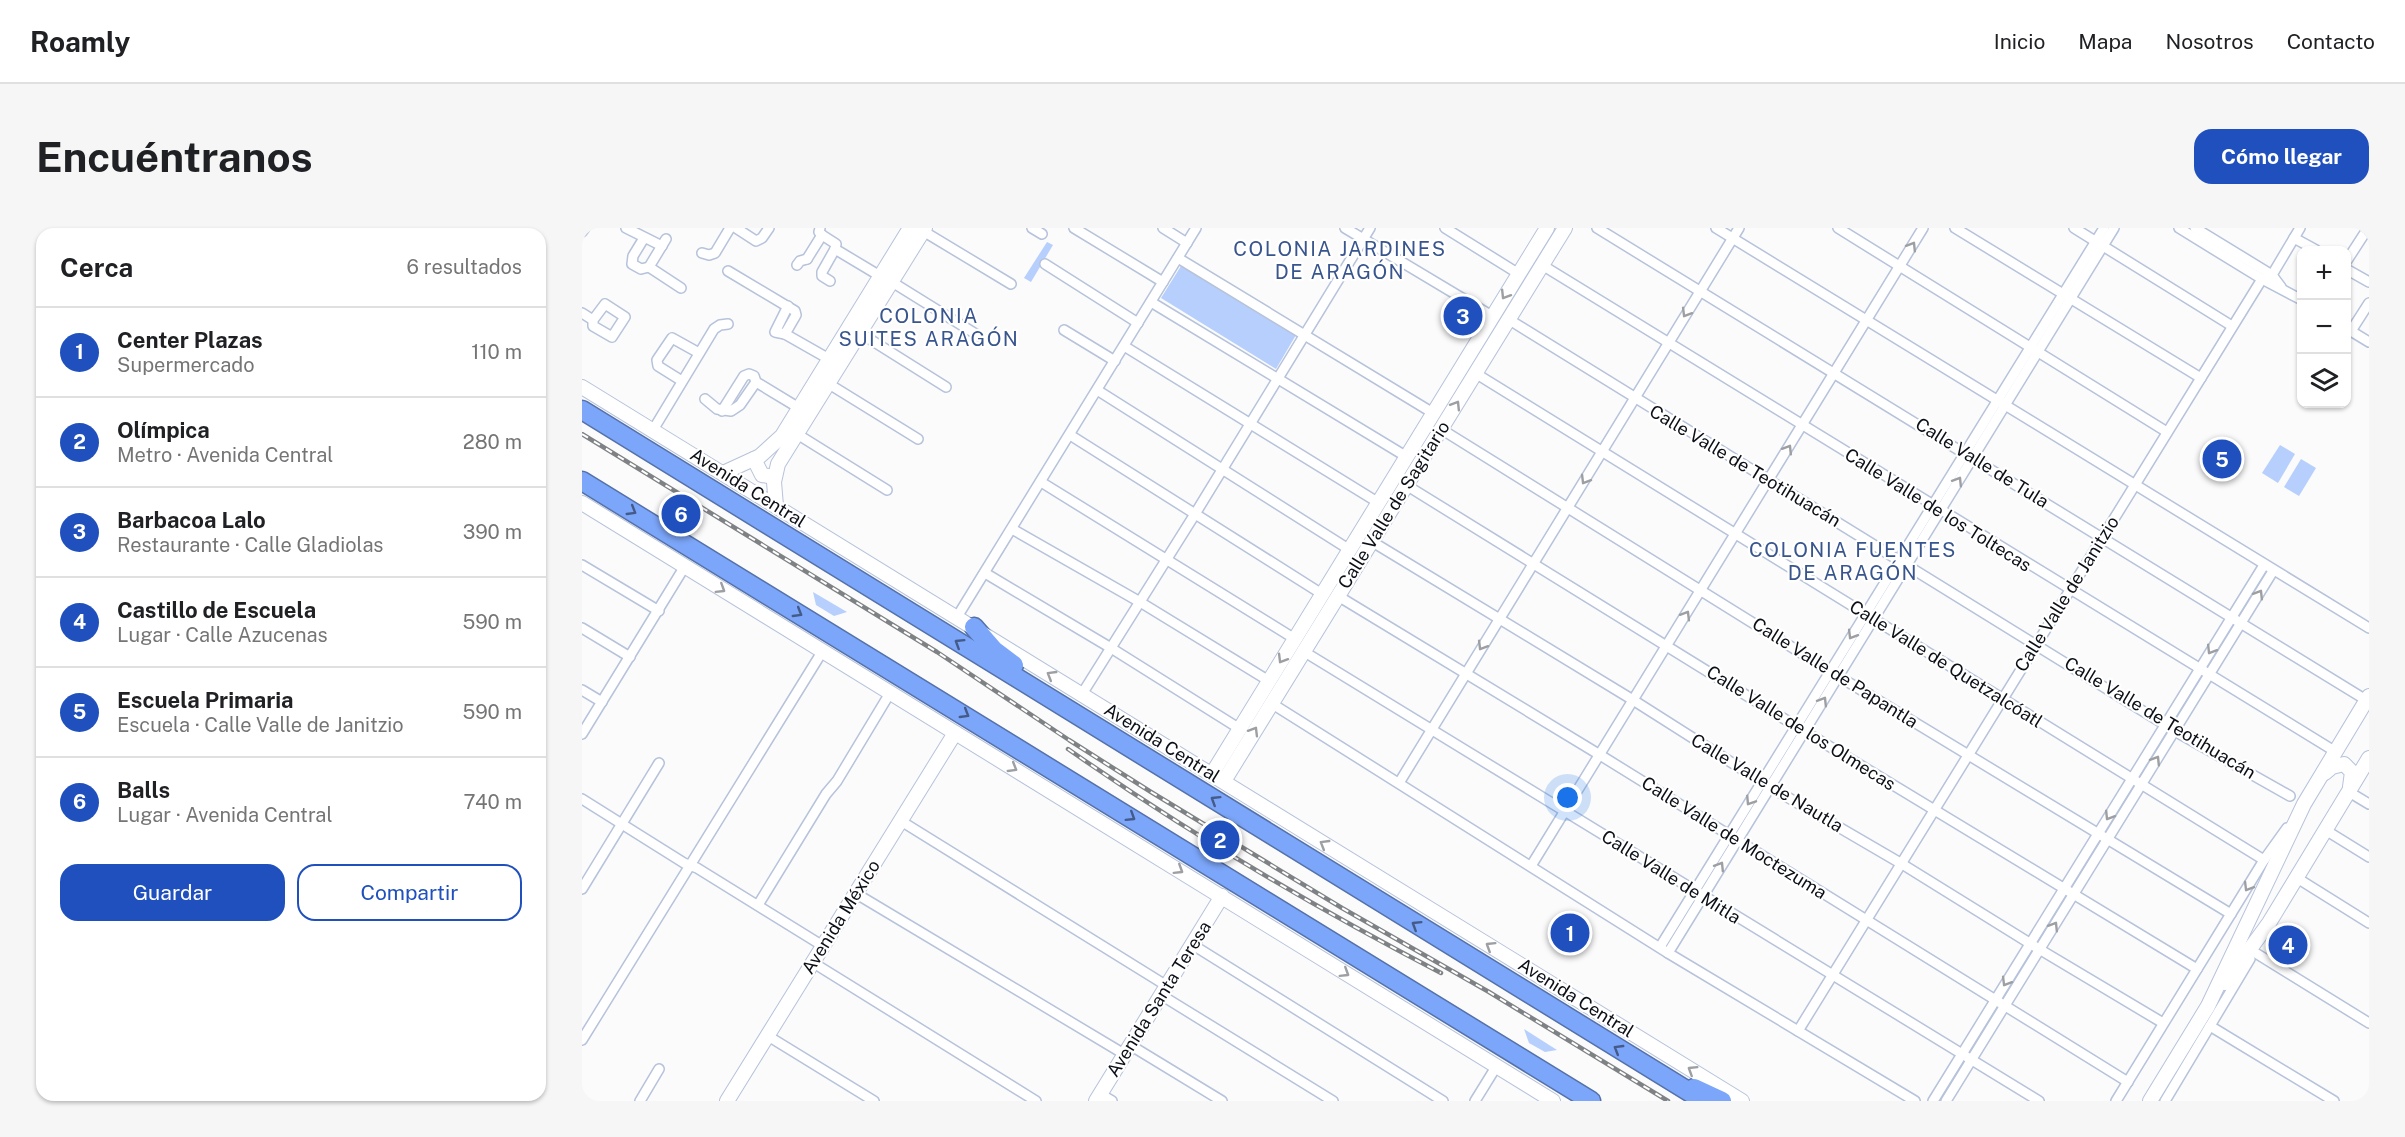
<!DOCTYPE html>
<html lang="es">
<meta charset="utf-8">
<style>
body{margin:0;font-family:"Public Sans",sans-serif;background:#f6f6f6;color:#202124}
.controls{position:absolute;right:18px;top:18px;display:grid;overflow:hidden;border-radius:12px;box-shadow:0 2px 4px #0004}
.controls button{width:54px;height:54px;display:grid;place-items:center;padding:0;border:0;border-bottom:2px solid #e0e0e0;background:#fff;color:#202124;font:30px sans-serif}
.you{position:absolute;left:986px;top:570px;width:21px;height:21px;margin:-15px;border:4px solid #fff;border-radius:50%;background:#1a73e8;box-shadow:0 0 0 9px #1a73e833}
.badge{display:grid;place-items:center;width:39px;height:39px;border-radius:50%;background:#1f50bd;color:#fff;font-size:20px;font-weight:700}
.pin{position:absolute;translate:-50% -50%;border:3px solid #fff;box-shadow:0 2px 6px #0006}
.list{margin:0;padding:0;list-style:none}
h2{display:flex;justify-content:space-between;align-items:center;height:78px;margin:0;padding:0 24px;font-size:26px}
h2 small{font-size:20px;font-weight:400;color:#757577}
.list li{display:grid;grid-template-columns:39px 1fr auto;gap:18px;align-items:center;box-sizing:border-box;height:90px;padding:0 24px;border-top:2px solid #e0e0e0}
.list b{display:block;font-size:22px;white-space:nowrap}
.list p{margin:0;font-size:20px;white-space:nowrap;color:#757577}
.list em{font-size:20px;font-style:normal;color:#757577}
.actions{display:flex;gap:12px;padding:18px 24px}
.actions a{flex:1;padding:14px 0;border:2px solid #1f50bd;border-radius:18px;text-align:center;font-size:21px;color:#1f50bd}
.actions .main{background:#1f50bd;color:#fff}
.icon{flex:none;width:33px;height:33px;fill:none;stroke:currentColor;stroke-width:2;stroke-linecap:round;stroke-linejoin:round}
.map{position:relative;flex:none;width:1787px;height:873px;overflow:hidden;border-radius:18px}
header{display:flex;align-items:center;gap:36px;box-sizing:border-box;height:84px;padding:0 30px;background:#fff;border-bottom:2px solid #e0e0e0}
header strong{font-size:28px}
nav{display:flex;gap:33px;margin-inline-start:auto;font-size:21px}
.intro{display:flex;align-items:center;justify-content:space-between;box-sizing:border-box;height:144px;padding:0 36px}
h1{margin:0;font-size:42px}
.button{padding:15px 27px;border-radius:18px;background:#1f50bd;color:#fff;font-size:21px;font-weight:700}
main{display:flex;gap:36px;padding:0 36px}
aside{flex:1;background:#fff;border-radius:18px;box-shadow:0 2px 4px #0004}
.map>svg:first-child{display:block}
</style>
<header>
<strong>Roamly</strong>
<nav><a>Inicio</a><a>Mapa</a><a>Nosotros</a><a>Contacto</a></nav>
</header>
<div class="intro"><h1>Encuéntranos</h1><a class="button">Cómo llegar</a></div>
<main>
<aside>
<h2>Cerca<small>6 resultados</small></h2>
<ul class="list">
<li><span class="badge">1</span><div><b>Center Plazas</b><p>Supermercado</p></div><em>110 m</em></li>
<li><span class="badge">2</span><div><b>Olímpica</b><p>Metro · Avenida Central</p></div><em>280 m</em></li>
<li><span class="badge">3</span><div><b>Barbacoa Lalo</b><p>Restaurante · Calle Gladiolas</p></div><em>390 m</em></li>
<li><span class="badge">4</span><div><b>Castillo de Escuela</b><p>Lugar · Calle Azucenas</p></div><em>590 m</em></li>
<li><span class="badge">5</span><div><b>Escuela Primaria</b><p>Escuela · Calle Valle de Janitzio</p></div><em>590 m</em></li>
<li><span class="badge">6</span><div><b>Balls</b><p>Lugar · Avenida Central</p></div><em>740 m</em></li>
</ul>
<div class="actions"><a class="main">Guardar</a><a>Compartir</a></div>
</aside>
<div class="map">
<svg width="1787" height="873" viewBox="0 0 1787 873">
<rect width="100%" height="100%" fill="#fafbfa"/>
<g fill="#b7cffc">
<path d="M 465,14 L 471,17 L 449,54 L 442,50 Z"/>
<path d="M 599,38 L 714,107 L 694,141 L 579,70 Z"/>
<path d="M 1698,217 L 1713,226 L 1696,255 L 1680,245 Z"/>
<path d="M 1719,231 L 1734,240 L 1717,268 L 1702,259 Z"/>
<path d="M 231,364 L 265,384 L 252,388 L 234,377 Z"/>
<path d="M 942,801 L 975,822 L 963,824 L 947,815 Z"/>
</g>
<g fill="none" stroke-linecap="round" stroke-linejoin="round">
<g stroke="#b7c3db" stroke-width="12">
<g id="street">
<path d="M 44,0 L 80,18"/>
<path d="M 154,0 L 174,13 L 180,10 L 187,0"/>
<path d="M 450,0 L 460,6"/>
<path d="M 492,0 L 581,54"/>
<path d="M 581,0 L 605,15"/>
<path d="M 763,0 L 910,88"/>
<path d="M 863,0 L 937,46"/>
<path d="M 1015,0 L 1784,472"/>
<path d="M 1134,0 L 1787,400"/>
<path d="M 1256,0 L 1585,204"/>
<path d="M 1373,0 L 1619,150"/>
<path d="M 1492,0 L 1650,98"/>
<path d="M 1597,0 L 1680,51 L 1720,72"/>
<path d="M 1613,0 L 1690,47 L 1699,59"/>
<path d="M 341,3 L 429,56"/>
<path d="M 0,4 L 3,0"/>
<path d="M 240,7 L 254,16 L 253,21 L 298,48"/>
<path d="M 62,10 L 51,28 L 50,36 L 59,41 L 67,39 L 84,11"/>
<path d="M 1712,10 L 1734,22"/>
<path d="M 120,25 L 127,27 L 133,25 L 148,0"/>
<path d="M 596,30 L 851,185"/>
<path d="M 225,31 L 240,7 L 237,4 L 238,0"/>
<path d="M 1764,34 L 1786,0"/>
<path d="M 463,36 L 556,95"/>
<path d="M 215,37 L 218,33 L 225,31"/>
<path d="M 960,37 L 1754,524"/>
<path d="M 67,39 L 99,60"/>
<path d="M 1764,41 L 1787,54"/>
<path d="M 146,43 L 213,83 L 214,87 L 203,106"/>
<path d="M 1685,49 L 1690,47 L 1718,0"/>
<path d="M 248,53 L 240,48 L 240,44 L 253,21"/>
<path d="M 310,54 L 397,108"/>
<path d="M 569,74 L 825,229"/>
<path d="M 206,78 L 193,104 L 203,106 L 247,131"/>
<path d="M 0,85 L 11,92 L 11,98 L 30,109 L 43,89 L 23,76 L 11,92"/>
<path d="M 926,91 L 1598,506 L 1708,568"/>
<path d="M 1764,100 L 1787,114"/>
<path d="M 482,102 L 533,133"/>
<path d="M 1769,103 L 1787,75"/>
<path d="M 278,105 L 364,159"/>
<path d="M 542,118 L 797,275"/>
<path d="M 893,145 L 1682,632"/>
<path d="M 100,153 L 76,138 L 75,132 L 90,110 L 117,125"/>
<path d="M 247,156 L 336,211"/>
<path d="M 515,162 L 768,322"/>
<path d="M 123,171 L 135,181 L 149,183 L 158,177 L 174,154"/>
<path d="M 140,183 L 162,148 L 167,146 L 172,148 L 174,154 L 217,180"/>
<path d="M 859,201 L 1256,448 L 1649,686"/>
<path d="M 71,202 L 132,101 L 138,97 L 146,96"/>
<path d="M 215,206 L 305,262"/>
<path d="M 488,207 L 740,366"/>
<path d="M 459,254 L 713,411"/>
<path d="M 824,257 L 1222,503 L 1615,741"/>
<path d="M 430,301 L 558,374 L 687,453"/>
<path d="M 789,313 L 1051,472 L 1188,559 L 1320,636 L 1457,721 L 1581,795"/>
<path d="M 0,337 L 77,383"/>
<path d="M 403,345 L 529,420 L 658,501"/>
<path d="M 756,368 L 1018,527 L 1546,854"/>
<path d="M 375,389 L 614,0"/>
<path d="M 0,400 L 48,429"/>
<path d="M 721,423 L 1457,873"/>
<path d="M 0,462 L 20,474"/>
<path d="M 500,466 L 613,286 L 788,0"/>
<path d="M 689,475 L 1086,725 L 1333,873"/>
<path d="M 0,506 L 103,338"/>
<path d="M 817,555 L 1157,0"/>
<path d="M 1767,564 L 1787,576"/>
<path d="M 0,571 L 102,635 L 115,640 L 241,718"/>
<path d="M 319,593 L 585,758"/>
<path d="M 1745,603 L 1787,629"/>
<path d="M 949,638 L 1341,0"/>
<path d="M 1715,650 L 1787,695"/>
<path d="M 0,661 L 77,535"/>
<path d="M 273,665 L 542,826"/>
<path d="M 176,677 L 244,566 L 255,553 L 308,465"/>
<path d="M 611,717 L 861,873"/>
<path d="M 1078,719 L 1522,0"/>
<path d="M 1672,724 L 1787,795"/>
<path d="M 1086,725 L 1532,0"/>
<path d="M 230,734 L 454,873"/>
<path d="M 579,767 L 751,873"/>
<path d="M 1628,798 L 1752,873"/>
<path d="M 1216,803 L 1680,51"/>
<path d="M 186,808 L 292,873"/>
<path d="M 0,812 L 240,424"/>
<path d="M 548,817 L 640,873"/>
<path d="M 518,866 L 530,873"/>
<path d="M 58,873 L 77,841"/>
<path d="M 893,873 L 914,839"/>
<path d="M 1351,873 L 1682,337"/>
<path d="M 1364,873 L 1691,343"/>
<path d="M 1534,873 L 1682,632 L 1705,600"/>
<path d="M 1583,873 L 1668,731"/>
</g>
</g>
<g stroke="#b7c3db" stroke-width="16">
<g id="secondary">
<path d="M 0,159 L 1160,873"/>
<path d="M 172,231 L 180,247 L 192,249"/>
<path d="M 141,245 L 178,228 L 200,208 L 328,0"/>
<path d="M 0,275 L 971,873"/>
<path d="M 194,278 L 192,254 L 196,236 L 343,0"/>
<path d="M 1743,545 L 1750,539 L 1762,536 L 1770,544 L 1768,559"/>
<path d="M 630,546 L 965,0"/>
<path d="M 642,553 L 983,0"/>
<path d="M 1643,755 L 1687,695 L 1787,530"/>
<path d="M 145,873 L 373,505"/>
<path d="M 514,873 L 640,668"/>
<path d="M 1568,873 L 1626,778 L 1722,576 L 1787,468"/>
</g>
</g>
<g stroke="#5471aa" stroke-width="21">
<g id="highway">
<path d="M 0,182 L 1122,873"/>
<path d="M 0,253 L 1009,873"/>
<path d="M 392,399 L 412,422 L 432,437"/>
<path d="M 1112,860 L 1140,873"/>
</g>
</g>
<use href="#street" stroke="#fff" stroke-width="9"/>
<use href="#secondary" stroke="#fff" stroke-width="14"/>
<use href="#highway" stroke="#7ca6f9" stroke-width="18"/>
<g stroke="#7f8285" stroke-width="4.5">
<g id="rail">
<path d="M 0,206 L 355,424 L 487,512 L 569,564 L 760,680 L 907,764 L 1086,873"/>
<path d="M 486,521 C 605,604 730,678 859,745"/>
</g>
</g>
<use href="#rail" stroke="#fff" stroke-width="2" stroke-dasharray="7" stroke-linecap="butt"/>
</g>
<defs><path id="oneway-chevron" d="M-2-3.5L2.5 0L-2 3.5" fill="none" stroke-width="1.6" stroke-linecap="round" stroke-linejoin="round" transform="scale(1.5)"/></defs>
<g stroke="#9d9fa2">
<use href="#oneway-chevron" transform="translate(1330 18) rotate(-58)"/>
<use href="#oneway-chevron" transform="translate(923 67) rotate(122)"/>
<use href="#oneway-chevron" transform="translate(1104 85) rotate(121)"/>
<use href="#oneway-chevron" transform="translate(874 177) rotate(-58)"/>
<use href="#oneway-chevron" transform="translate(1206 221) rotate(-58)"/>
<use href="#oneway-chevron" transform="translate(1003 252) rotate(121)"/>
<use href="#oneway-chevron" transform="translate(1376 253) rotate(-58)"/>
<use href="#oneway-chevron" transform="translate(139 361) rotate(32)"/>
<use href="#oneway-chevron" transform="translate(1677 366) rotate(-58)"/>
<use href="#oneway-chevron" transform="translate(1104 387) rotate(-59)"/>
<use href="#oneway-chevron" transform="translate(1270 407) rotate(121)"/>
<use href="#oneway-chevron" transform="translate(900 418) rotate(121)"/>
<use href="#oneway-chevron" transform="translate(1629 422) rotate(122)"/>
<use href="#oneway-chevron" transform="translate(700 431) rotate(121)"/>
<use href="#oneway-chevron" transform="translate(469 447) rotate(-149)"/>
<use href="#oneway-chevron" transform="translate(1241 473) rotate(-58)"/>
<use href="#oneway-chevron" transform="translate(672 503) rotate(-59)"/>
<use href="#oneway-chevron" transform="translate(1574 532) rotate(-58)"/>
<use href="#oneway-chevron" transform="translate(431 540) rotate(31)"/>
<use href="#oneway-chevron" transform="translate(1168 573) rotate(123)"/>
<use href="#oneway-chevron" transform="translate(1527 588) rotate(122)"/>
<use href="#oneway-chevron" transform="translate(742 616) rotate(-149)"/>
<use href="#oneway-chevron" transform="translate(1138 638) rotate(-58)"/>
<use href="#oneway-chevron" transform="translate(597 642) rotate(32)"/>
<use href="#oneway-chevron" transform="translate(1666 659) rotate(121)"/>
<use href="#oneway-chevron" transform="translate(1472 698) rotate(-58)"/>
<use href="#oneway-chevron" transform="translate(908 718) rotate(-148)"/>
<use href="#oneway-chevron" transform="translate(763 745) rotate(32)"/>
<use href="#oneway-chevron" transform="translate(1424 754) rotate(121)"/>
<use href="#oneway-chevron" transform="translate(1110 842) rotate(-148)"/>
</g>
<g stroke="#445a88">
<use href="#oneway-chevron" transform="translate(50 283) rotate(31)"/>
<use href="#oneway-chevron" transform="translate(216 385) rotate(31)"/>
<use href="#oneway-chevron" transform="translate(377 415) rotate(-148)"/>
<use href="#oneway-chevron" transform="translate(383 486) rotate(31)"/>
<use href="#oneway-chevron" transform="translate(633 572) rotate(-148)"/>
<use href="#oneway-chevron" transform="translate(549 589) rotate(32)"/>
<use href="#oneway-chevron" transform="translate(834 697) rotate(-148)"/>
<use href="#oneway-chevron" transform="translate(1036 821) rotate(-149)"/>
</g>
<g text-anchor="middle" stroke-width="4.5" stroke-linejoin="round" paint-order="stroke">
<g font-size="18" fill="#0b0f16" stroke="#fff">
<text transform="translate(1400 235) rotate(32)" y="6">Calle Valle de Tula</text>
<text transform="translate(1163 238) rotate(31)" y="6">Calle Valle de Teotihuacán</text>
<text transform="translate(166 260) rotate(32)" y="6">Avenida Central</text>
<text transform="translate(812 277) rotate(-58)" y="6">Calle Valle de Sagitario</text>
<text transform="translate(1356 282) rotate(32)" y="6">Calle Valle de los Toltecas</text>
<text transform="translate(1485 366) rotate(-58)" y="6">Calle Valle de Janitzio</text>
<text transform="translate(1364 436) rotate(32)" y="6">Calle Valle de Quetzalcóatl</text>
<text transform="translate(1253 445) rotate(32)" y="6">Calle Valle de Papantla</text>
<text transform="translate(1578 490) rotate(31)" y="6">Calle Valle de Teotihuacán</text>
<text transform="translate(1219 500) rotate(32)" y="6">Calle Valle de los Olmecas</text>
<text transform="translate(580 515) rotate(32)" y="6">Avenida Central</text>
<text transform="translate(1185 555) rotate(31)" y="6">Calle Valle de Nautla</text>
<text transform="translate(1152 610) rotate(32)" y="6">Calle Valle de Moctezuma</text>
<text transform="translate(1089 649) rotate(32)" y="6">Calle Valle de Mitla</text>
<text transform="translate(259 689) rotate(-58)" y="6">Avenida México</text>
<text transform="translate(994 770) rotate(32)" y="6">Avenida Central</text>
<text transform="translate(577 771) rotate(-58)" y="6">Avenida Santa Teresa</text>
</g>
<g font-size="20" letter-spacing="1.5" fill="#38558e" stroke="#fff">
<text x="758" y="28">COLONIA JARDINES<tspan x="758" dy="23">DE ARAGÓN</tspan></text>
<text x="347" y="95">COLONIA<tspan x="347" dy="23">SUITES ARAGÓN</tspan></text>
<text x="1271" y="329">COLONIA FUENTES<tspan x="1271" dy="23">DE ARAGÓN</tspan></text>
</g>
</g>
</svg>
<div class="controls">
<button>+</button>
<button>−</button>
<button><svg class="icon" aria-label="layers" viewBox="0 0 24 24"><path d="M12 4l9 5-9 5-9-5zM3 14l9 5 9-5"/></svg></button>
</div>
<div class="you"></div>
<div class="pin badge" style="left:988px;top:705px">1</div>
<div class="pin badge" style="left:638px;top:612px">2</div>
<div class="pin badge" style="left:881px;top:88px">3</div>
<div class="pin badge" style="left:1706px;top:717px">4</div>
<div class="pin badge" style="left:1640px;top:231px">5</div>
<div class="pin badge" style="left:99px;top:286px">6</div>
</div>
</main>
